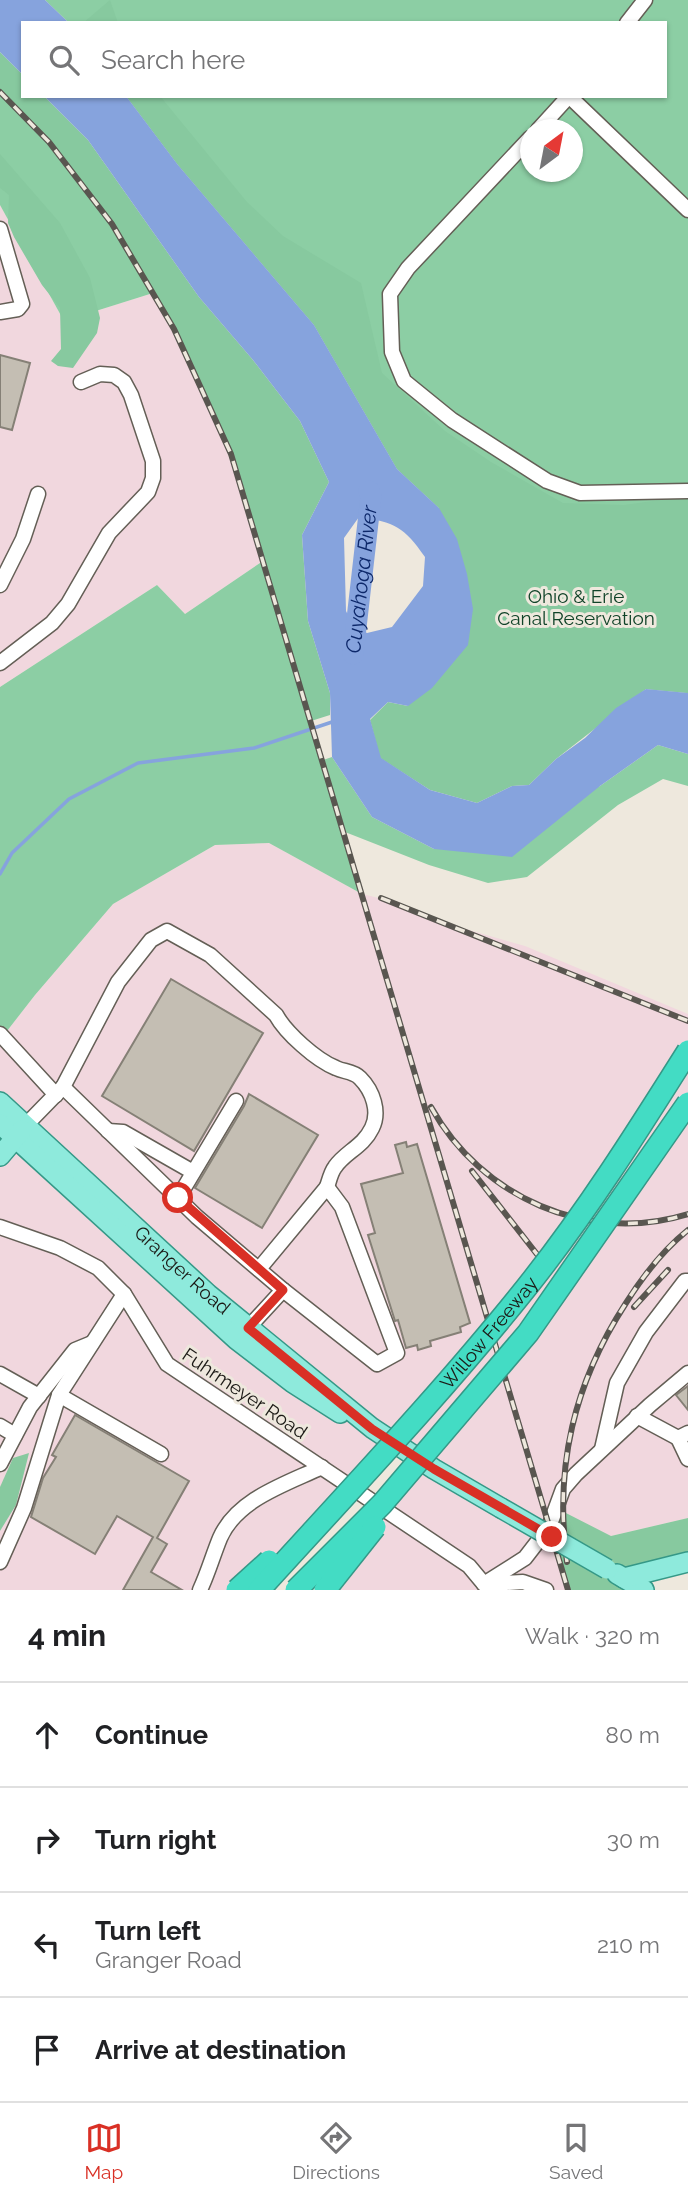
<!DOCTYPE html>
<meta charset="utf-8">
<style>
body{margin:0;font-family:Raleway,sans-serif;background:#f2f2f2;color:#202124}
.compass{position:absolute;left:520px;top:119px;width:63px;height:63px;border-radius:50%;background:#fff;box-shadow:0 2px 5px #0004;rotate:32deg}
.stop{position:absolute;width:21px;height:21px;margin:-16px;border:5px solid #d93025;border-radius:50%;background:#fff}
.stop.end{background:#d93025;border-color:#fff;box-shadow:0 2px 7px #0008}
.list{margin:0;padding:0;list-style:none}
h2{display:flex;justify-content:space-between;align-items:center;height:91px;margin:0;padding:0 28px;font-size:30px}
h2 small{font-size:23px;font-weight:400;color:#757577}
.list li{display:grid;grid-template-columns:46px 1fr auto;gap:21px;align-items:center;box-sizing:border-box;height:105px;padding:0 28px;border-top:2px solid #e0e0e0}
.list b{display:block;font-size:26px;white-space:nowrap}
.list p{margin:0;font-size:23px;white-space:nowrap;color:#757577}
.list em{font-size:23px;font-style:normal;color:#757577}
.icon{flex:none;width:38px;height:38px;fill:none;stroke:currentColor;stroke-width:2;stroke-linecap:round;stroke-linejoin:round}
.map{position:relative;flex:none;width:688px;height:1590px;overflow:hidden}
.search{position:absolute;background:#fff;box-shadow:0 2px 5px #0004;left:21px;right:21px;top:21px;height:77px;display:flex;align-items:center;gap:18px;box-sizing:border-box;padding:0 24px;border-radius:0px;color:#757577;font-size:26px}
.sheet{height:511px;background:#fff}
nav{display:flex;justify-content:space-around;align-items:center;box-sizing:border-box;height:98px;border-top:2px solid #e0e0e0;background:#fff;font-size:19px;color:#757577}
nav a{display:grid;justify-items:center;gap:4px}
nav .on{color:#d93025}
.map>svg:first-child{display:block}
</style>
<div class="map">
<svg width="688" height="1590" viewBox="0 0 688 1590">
<rect width="100%" height="100%" fill="#eee8dd"/>
<g fill="#f1d7de">
<path d="M 0,205 L 64,321 L 153,293 L 174,329 L 224,442 L 263,561 L 185,614 L 157,585 L 0,687 Z"/>
<path d="M 269,843 L 362,894 L 383,899 L 441,922 L 525,946 L 688,1014 L 688,1518 L 611,1536 L 554,1545 L 568,1590 L 325,1590 L 424,1465 L 389,1440 L 271,1560 L 237,1590 L 0,1590 L 0,1040 L 35,995 L 113,904 L 215,845 Z"/>
</g>
<g fill="#8ccea4" fill-rule="evenodd">
<path d="M 45,0 L 688,0 L 688,693 L 646,689 L 444,698 L 439,508 L 397,469 L 314,325 L 178,165 L 126,96 L 665,96 L 665,23 L 69,23 ZM 530,130 L 572,130 L 572,172 L 530,172 Z"/>
<path d="M 0,92 L 49,142 L 112,224 L 153,293 L 64,321 L 0,205 Z"/>
<path d="M 263,561 L 323,760 L 332,757 L 372,817 L 434,849 L 600,786 L 658,745 L 688,754 L 688,786 L 663,779 L 618,805 L 527,877 L 488,883 L 429,865 L 345,832 L 362,894 L 269,843 L 215,845 L 113,904 L 35,995 L 0,1040 L 0,687 L 157,585 L 185,614 Z"/>
</g>
<g fill="#87c99f">
<path d="M 110,0 L 118,23 L 83,23 Z"/>
<path d="M 0,52 L 23,75 L 23,96 L 44,96 L 88,140 L 199,297 L 253,360 L 300,421 L 329,482 L 302,535 L 308,621 L 330,693 L 330,715 L 311,721 L 244,499 L 224,442 L 174,329 L 112,224 L 49,142 L 0,92 Z"/>
<path d="M 126,96 L 160,96 L 247,202 L 283,236 L 361,283 L 382,373 L 445,431 L 491,462 L 563,503 L 624,505 L 688,496 L 688,693 L 646,689 L 556,759 L 529,785 L 512,786 L 477,803 L 430,790 L 380,758 L 370,720 L 388,702 L 408,706 L 439,508 L 397,469 L 314,325 L 178,165 Z"/>
<path d="M 0,154 L 60,223 L 90,278 L 100,318 L 97,333 L 73,368 L 58,366 L 51,361 L 61,349 L 60,308 L 42,285 L 14,237 L 8,223 L 9,195 L 0,188 Z"/>
<path d="M 29,1453 L 16,1505 L 0,1531 L 0,1487 L 13,1458 Z"/>
<path d="M 562,1511 L 611,1536 L 688,1518 L 688,1562 L 629,1590 L 567,1590 L 552,1537 Z"/>
</g>
<g fill="#86a3dd" fill-rule="evenodd">
<path d="M 0,0 L 45,0 L 69,23 L 23,23 L 23,75 L 0,52 Z"/>
<path d="M 44,96 L 126,96 L 178,165 L 314,325 L 397,469 L 439,508 L 457,539 L 467,574 L 473,609 L 468,645 L 432,688 L 408,706 L 388,702 L 370,719 L 381,758 L 430,790 L 477,803 L 512,786 L 529,785 L 556,759 L 585,738 L 616,708 L 646,689 L 688,693 L 688,754 L 658,745 L 600,786 L 512,857 L 434,849 L 372,817 L 332,757 L 330,693 L 308,621 L 302,535 L 329,482 L 300,421 L 253,360 L 199,297 L 88,140 ZM 359,517 C 395,522 404,527 425,557 L 423,586 L 392,627 L 367,633 L 353,625 L 346,611 L 344,538 Z"/>
</g>
<g fill="none" stroke-linecap="round" stroke-linejoin="round">
<path stroke="#86a3dd" stroke-width="3.5" d="M 0,874 L 12,853 L 69,799 L 138,763 L 254,748 L 335,721"/>
<path stroke="#86a3dd" stroke-width="21" id="s1" d="M 353,654 L 371,496 L 369,491"/>
</g>
<g fill="#c4beb3" stroke="#858076" stroke-width="2">
<path d="M 0,355 L 30,363 L 12,430 L 0,427 Z"/>
<path d="M 171,979 L 263,1033 L 194,1151 L 102,1096 Z"/>
<path d="M 249,1094 L 318,1135 L 262,1228 L 195,1188 L 244,1106 Z"/>
<path d="M 406,1142 L 407,1147 L 417,1144 L 470,1323 L 460,1327 L 461,1332 L 430,1341 L 431,1346 L 418,1350 L 417,1345 L 406,1348 L 398,1320 L 395,1321 L 368,1235 L 375,1233 L 361,1184 L 403,1173 L 395,1145 Z"/>
<path d="M 688,1386 L 688,1410 L 676,1395 Z"/>
<path d="M 75,1415 L 189,1481 L 157,1538 L 167,1544 L 151,1572 L 182,1590 L 123,1590 L 153,1537 L 117,1516 L 95,1554 L 31,1517 L 43,1478 L 56,1457 L 52,1455 Z"/>
</g>
<g fill="none" stroke-linecap="round" stroke-linejoin="round">
<g stroke="#645f56" stroke-width="17">
<g id="minor">
<path d="M 627,23 L 645,0"/>
<path d="M 569,96 L 688,210"/>
<path d="M 538,130 L 569,96"/>
<path d="M 530,138 L 408,268 L 390,294 L 392,352 L 404,381 L 452,420 L 547,481 L 580,493 L 688,491"/>
<path d="M 0,229 L 22,304 L 18,309 L 0,312"/>
<path d="M 0,585 L 23,539 L 38,494"/>
<path d="M 0,663 L 52,623 L 68,604 L 109,533 L 148,492 L 153,478 L 153,461 L 131,395 L 124,382 L 114,375 L 100,374 L 81,382"/>
<path d="M 0,1034 L 56,1095"/>
<path d="M 63,1087 L 118,982 L 151,940 L 167,931 L 210,955 L 276,1015 C 286,1033 316,1060 336,1068 C 344,1072 353,1071 360,1078 C 373,1091 380,1112 372,1128 C 363,1147 345,1152 335,1167 C 331,1172 329,1181 327,1187"/>
<path d="M 25,1126 L 63,1087 L 197,1217 L 283,1290 L 248,1328"/>
<path d="M 108,1131 L 123,1132 L 193,1172"/>
<path d="M 178,1198 L 236,1101"/>
<path d="M 0,1227 L 60,1248 L 98,1268 L 124,1294 L 167,1364 L 469,1566 L 484,1584"/>
<path d="M 259,1269 L 327,1187 L 342,1207 L 397,1353 L 377,1364 L 283,1290"/>
<path d="M 0,1374 L 39,1396"/>
<path d="M 59,1395 L 161,1454"/>
<path d="M 637,1416 L 678,1438 L 688,1433"/>
<path d="M 0,1426 L 15,1435"/>
<path d="M 678,1438 L 688,1459"/>
<path d="M 602,1449 L 617,1383 L 646,1332 L 685,1281 L 688,1281"/>
<path d="M 0,1464 L 30,1407 L 75,1350 L 92,1343"/>
<path d="M 0,1562 L 24,1508 L 59,1395 L 124,1294"/>
<path d="M 484,1584 L 525,1558 L 549,1527 L 563,1489 L 576,1474 L 650,1405 L 688,1373"/>
<path d="M 489,1584 L 523,1582 L 546,1590"/>
<path d="M 200,1590 C 208,1573 213,1555 220,1538 C 237,1499 286,1484 322,1467"/>
</g>
</g>
<g stroke="#359887" stroke-width="22">
<g id="major">
<path id="s2" d="M 0,1102 L 208,1294 L 372,1428 L 434,1469 L 501,1508"/>
<path d="M 0,1124 L 237,1340 L 293,1383 L 340,1413"/>
<path d="M 0,1156 L 22,1130"/>
<path d="M 617,1574 L 644,1590"/>
<path d="M 624,1578 L 688,1562"/>
</g>
</g>
<use href="#minor" stroke="#fff" stroke-width="14"/>
<use href="#major" stroke="#8eeadc" stroke-width="19"/>
<g stroke="#595650" stroke-width="6">
<g id="rail">
<path d="M 0,92 L 49,142 L 112,224 L 174,329 L 231,454 L 568,1590"/>
<path d="M 381,898 L 688,1021"/>
<path d="M 431,1107 C 481,1197 587,1245 688,1214"/>
<path d="M 472,1171 L 547,1267"/>
<path d="M 634,1307 L 668,1270"/>
<path d="M 567,1562 C 554,1467 574,1383 626,1303 C 643,1276 663,1250 688,1230"/>
</g>
</g>
<use href="#rail" stroke="#eee8dd" stroke-width="3.5" stroke-dasharray="10" stroke-linecap="butt"/>
<g stroke="#359887" stroke-width="22" stroke-linecap="butt">
<path id="major-bridge" d="M 501,1508 L 607,1569"/>
</g>
<g stroke="#359887" stroke-width="24" stroke-linecap="butt">
<g id="highway-bridge">
<path d="M 237,1590 L 269,1561"/>
<path id="s3" d="M 259,1590 C 349,1491 442,1393 526,1288 C 586,1213 637,1132 688,1051"/>
<path d="M 296,1590 L 382,1504 L 528,1333 L 688,1103"/>
<path d="M 325,1590 L 375,1527"/>
</g>
</g>
<use href="#major-bridge" stroke="#8eeadc" stroke-width="19"/>
<use href="#highway-bridge" stroke="#43dcc4" stroke-width="21"/>
</g>
<g fill="none" stroke-linecap="round" stroke-linejoin="round">
<path stroke="#d93025" stroke-width="9" d="M 178,1198 L 283,1290 L 248,1328 L 372,1429 L 434,1469 L 552,1537"/>
</g>
<g text-anchor="middle" stroke-width="6" stroke-linejoin="round" paint-order="stroke">
<g font-size="19" fill="#104328" stroke="#eee8dd">
<text x="576" y="603">Ohio &amp; Erie<tspan x="576" dy="22">Canal Reservation</tspan></text>
</g>
<g font-size="19" fill="#1b1915" stroke="#eee8dd">
<text dy="7" stroke="none"><textPath href="#s2" startOffset="248">Granger Road</textPath></text>
<text dy="7" stroke="none"><textPath href="#s3" startOffset="345">Willow Freeway</textPath></text>
<text transform="translate(245 1393) rotate(34)" y="7">Fuhrmeyer Road</text>
</g>
<g font-size="21" font-style="italic" fill="#0d286a" stroke="#eee8dd">
<text dy="7" stroke="none"><textPath href="#s1" startOffset="75">Cuyahoga River</textPath></text>
</g>
</g>
</svg>
<svg class="compass" viewBox="-18 -18 36 36"><path d="M0-13l5 13h-10z" fill="#e53935"/><path d="M0 13l5-13h-10z" fill="#757577"/></svg>
<div class="stop" style="left:178px;top:1198px"></div>
<div class="stop end" style="left:552px;top:1537px"></div>
<div class="search"><svg class="icon" aria-label="search" viewBox="0 0 24 24"><circle cx="10" cy="10" r="6"/><path d="M15 15l6 6"/></svg>Search here</div>
</div>
<section class="sheet">
<h2>4 min<small>Walk · 320 m</small></h2>
<ul class="list">
<li><svg class="icon" aria-label="ahead" viewBox="0 0 24 24"><path d="M12 20V5M6 11l6-6 6 6"/></svg><div><b>Continue</b></div><em>80 m</em></li>
<li><svg class="icon" aria-label="right" viewBox="0 0 24 24"><path d="M7 20v-9h11M14 6l5 5-5 5"/></svg><div><b>Turn right</b></div><em>30 m</em></li>
<li><svg class="icon" aria-label="left" viewBox="0 0 24 24"><path d="M17 20v-9H6M10 6l-5 5 5 5"/></svg><div><b>Turn left</b><p>Granger Road</p></div><em>210 m</em></li>
<li><svg class="icon" aria-label="arrive" viewBox="0 0 24 24"><path d="M6 21V4h12l-3 4 3 4H6"/></svg><div><b>Arrive at destination</b></div></li>
</ul>
</section>
<nav>
<a class="on"><svg class="icon" aria-label="map" viewBox="0 0 24 24"><path d="M3 6l6-2 6 2 6-2v14l-6 2-6-2-6 2zM9 4v14M15 6v14"/></svg>Map</a>
<a><svg class="icon" aria-label="directions" viewBox="0 0 24 24"><path d="M12 3l9 9-9 9-9-9zM9 14v-3h6M13 9l2 2-2 2"/></svg>Directions</a>
<a><svg class="icon" aria-label="saved" viewBox="0 0 24 24"><path d="M7 4h10v16l-5-4-5 4z"/></svg>Saved</a>
</nav>
